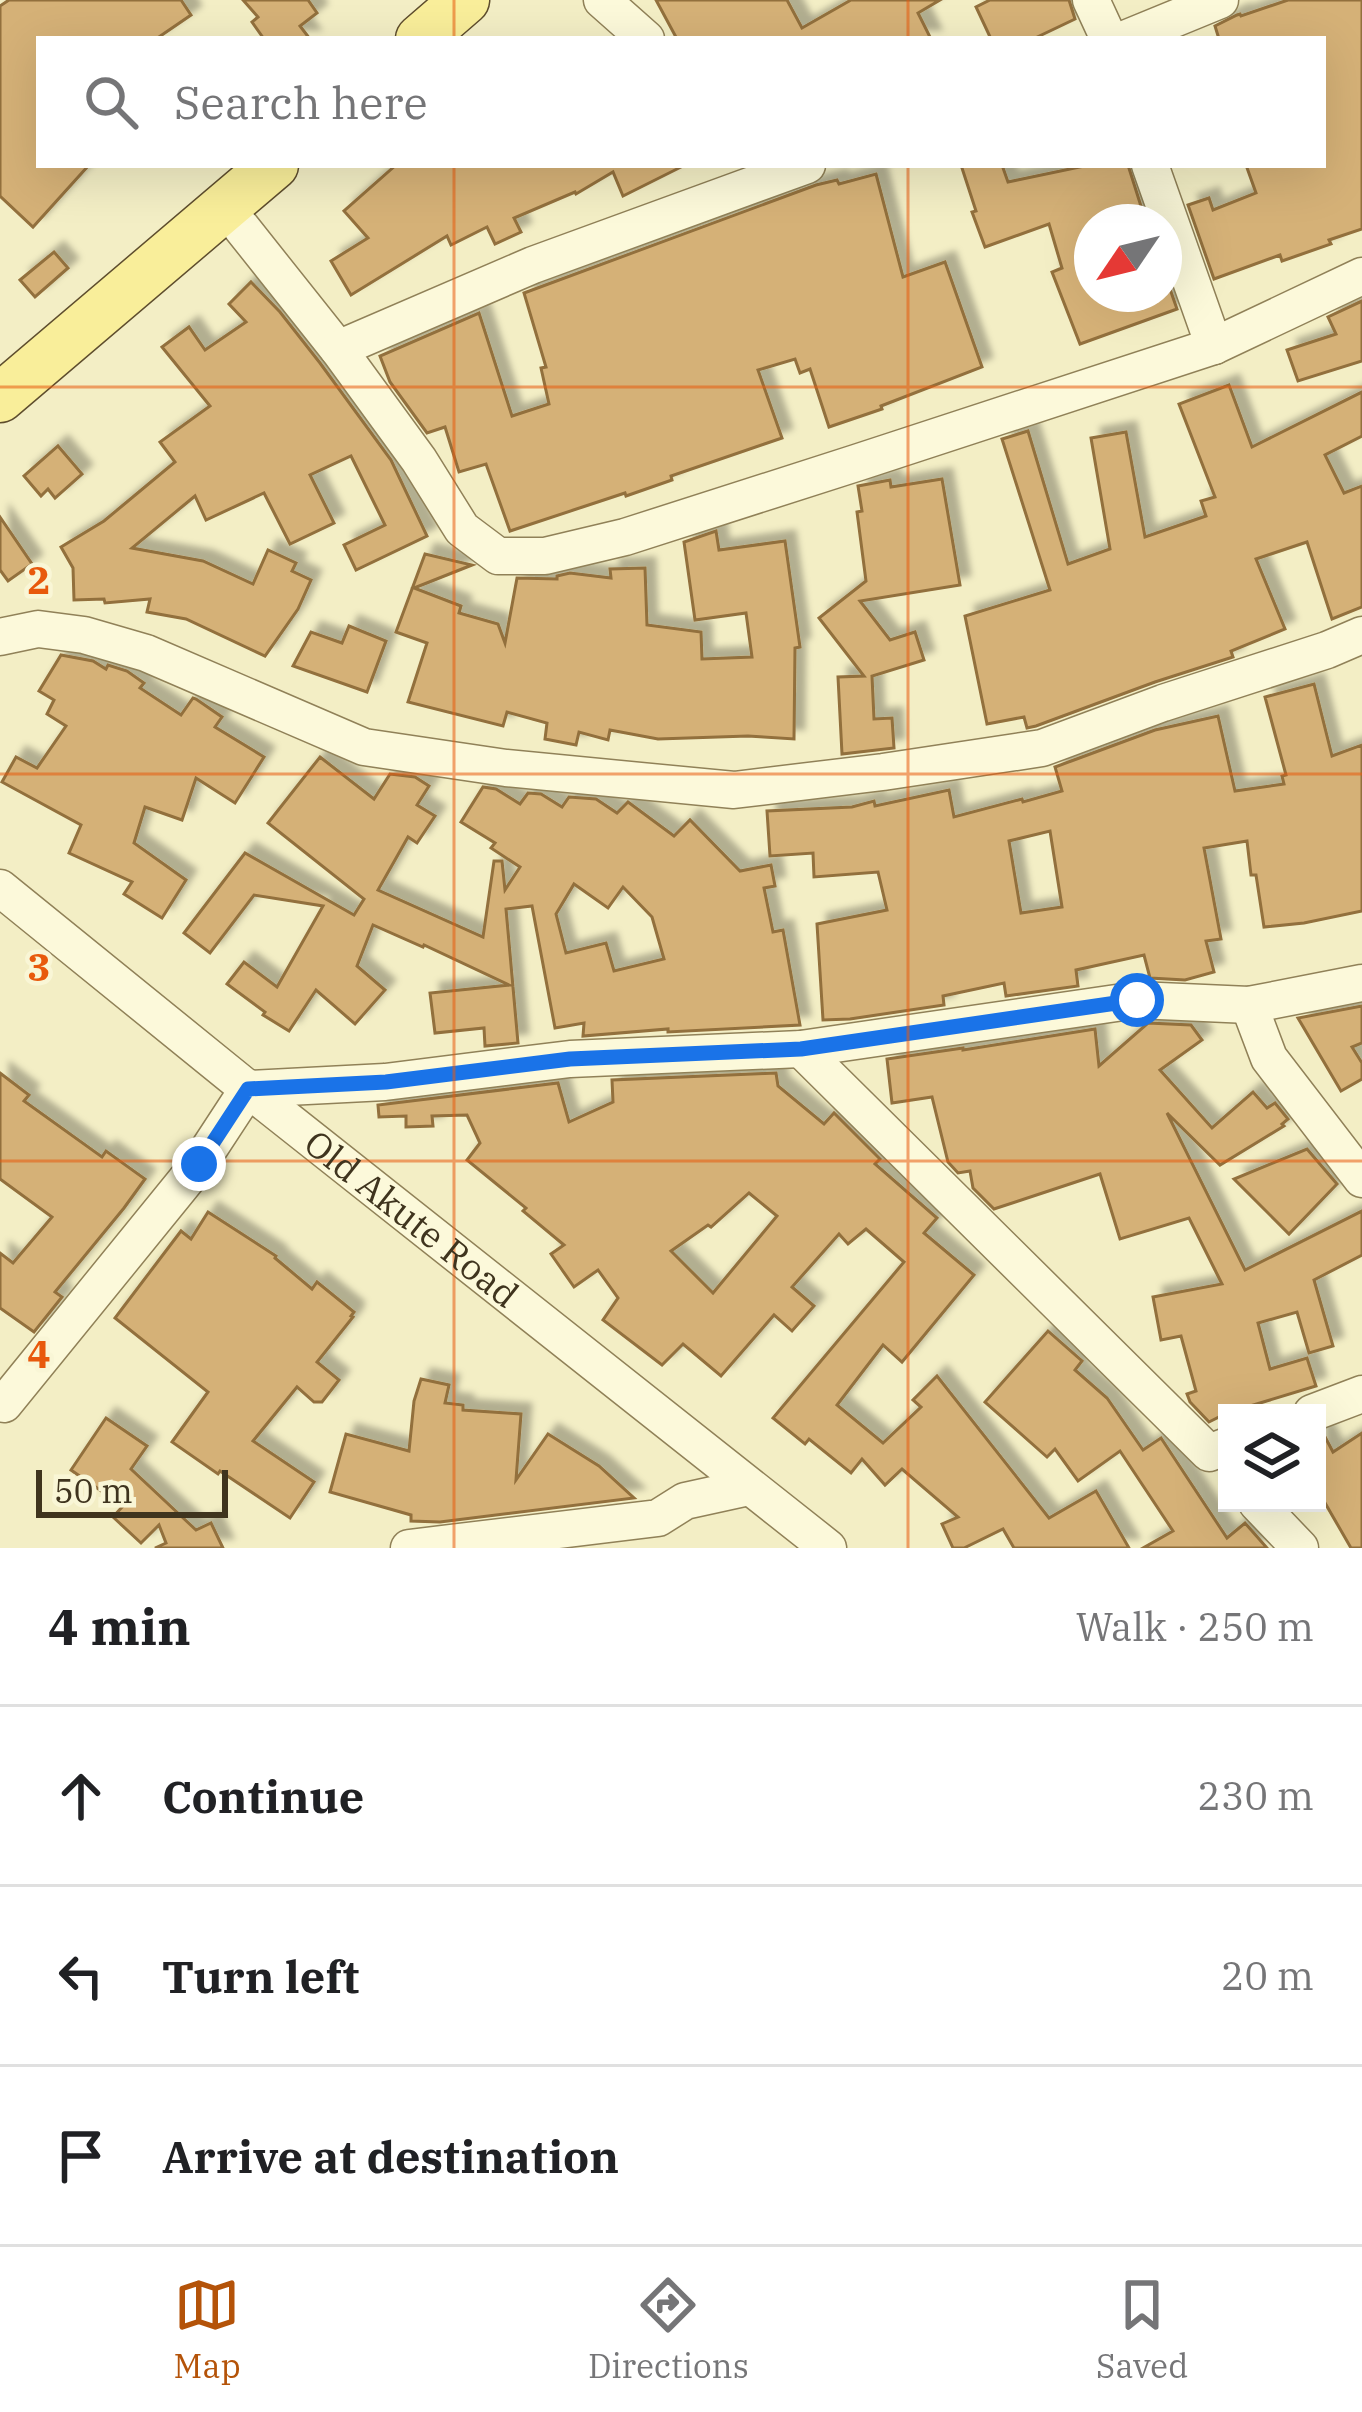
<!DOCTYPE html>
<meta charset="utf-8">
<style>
body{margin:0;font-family:"IBM Plex Serif",serif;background:#f2f2f2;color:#202124}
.controls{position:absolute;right:36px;bottom:36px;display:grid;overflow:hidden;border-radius:0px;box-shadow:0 12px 48px #0002}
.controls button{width:108px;height:108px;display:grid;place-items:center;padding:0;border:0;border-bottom:3px solid #e0e0e0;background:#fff;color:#202124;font:60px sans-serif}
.compass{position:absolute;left:1074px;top:204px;width:108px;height:108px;border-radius:50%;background:#fff;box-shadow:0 12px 48px #0002;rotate:235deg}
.scale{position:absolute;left:36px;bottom:30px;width:192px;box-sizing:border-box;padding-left:12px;border:6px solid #3f341e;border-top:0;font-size:33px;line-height:42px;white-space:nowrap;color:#3f341e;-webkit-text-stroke:9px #f9f6d6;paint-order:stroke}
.stop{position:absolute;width:36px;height:36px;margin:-27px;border:9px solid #1a73e8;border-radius:50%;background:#fff}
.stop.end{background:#1a73e8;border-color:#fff;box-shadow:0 3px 12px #0008}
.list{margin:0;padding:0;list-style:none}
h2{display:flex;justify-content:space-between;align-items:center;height:156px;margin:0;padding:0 48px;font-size:51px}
h2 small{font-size:39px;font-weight:400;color:#757577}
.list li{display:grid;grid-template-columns:78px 1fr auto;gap:36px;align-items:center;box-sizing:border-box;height:180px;padding:0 48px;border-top:3px solid #e0e0e0}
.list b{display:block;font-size:45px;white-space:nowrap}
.list em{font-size:39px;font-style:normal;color:#757577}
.icon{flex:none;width:66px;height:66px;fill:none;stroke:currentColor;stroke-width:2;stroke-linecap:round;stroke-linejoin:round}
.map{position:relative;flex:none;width:1362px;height:1548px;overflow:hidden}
.search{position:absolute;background:#fff;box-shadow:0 12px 48px #0002;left:36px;right:36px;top:36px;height:132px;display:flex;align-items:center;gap:30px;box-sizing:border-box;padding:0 42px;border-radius:0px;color:#757577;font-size:45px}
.sheet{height:696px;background:#fff}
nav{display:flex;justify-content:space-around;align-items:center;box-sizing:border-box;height:168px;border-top:3px solid #e0e0e0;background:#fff;font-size:33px;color:#757577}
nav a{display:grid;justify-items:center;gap:6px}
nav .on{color:#b45309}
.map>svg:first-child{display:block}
</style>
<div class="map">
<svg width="1362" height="1548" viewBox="0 0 1362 1548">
<defs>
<filter id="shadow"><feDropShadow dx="10" dy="-10" stdDeviation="3" flood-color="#0004"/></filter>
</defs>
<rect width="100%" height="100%" fill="#f3eec5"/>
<g fill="#d5b177" stroke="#926f3c" stroke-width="3" fill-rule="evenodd" filter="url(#shadow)">
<path d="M 9,0 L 181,0 L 191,15 L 156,39 L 39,39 L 39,165 L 89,165 L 33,227 L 0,196 L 0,6 Z"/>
<path d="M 243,0 L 308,0 L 317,13 L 300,26 L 310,39 L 264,39 L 252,22 L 258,17 Z"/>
<path d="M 656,0 L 787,0 L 802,28 L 851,0 L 940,0 L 918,13 L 931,39 L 677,39 Z"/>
<path d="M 990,0 L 1069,0 L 1075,19 L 1033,39 L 991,39 L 976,7 Z"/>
<path d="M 1288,0 L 1362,0 L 1362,229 L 1329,240 L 1331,244 L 1282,261 L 1280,255 L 1214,279 L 1188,205 L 1209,198 L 1213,210 L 1256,193 L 1246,165 L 1323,165 L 1323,39 L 1219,39 L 1215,26 L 1237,15 L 1240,14 L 1241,16 Z"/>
<path d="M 396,165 L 685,165 L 623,196 L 613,172 L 576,194 L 575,192 L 514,218 L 521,232 L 495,244 L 487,227 L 451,245 L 447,236 L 351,295 L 331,261 L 368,238 L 344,211 Z"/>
<path d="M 961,165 L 1002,165 L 1008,182 L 1089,165 L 1128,165 L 1146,222 L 1092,222 L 1092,294 L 1164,294 L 1164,272 L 1177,309 L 1080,344 L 1052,272 L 1062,268 L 1049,224 L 985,247 L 972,212 L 976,211 Z"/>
<path d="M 876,174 L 903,277 L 945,262 L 982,367 L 881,406 L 882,409 L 829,427 L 810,369 L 800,373 L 795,359 L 758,370 L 782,438 L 671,476 L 672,480 L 626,496 L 625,493 L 510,531 L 486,464 L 459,472 L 445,427 L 427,433 L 390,382 L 380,356 L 479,313 L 512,416 L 549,404 L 541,368 L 546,367 L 524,293 L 816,185 L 837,180 L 839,184 Z"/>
<path d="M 54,252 L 68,268 L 35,297 L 20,280 Z"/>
<path d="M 251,282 L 280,312 L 320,363 L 391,460 L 427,536 L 356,570 L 344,545 L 385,525 L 351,456 L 310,475 L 334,523 L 290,544 L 264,493 L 206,520 L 195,496 L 132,548 L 203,561 L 253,584 L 268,550 L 296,563 L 292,571 L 311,580 L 298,609 L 265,656 L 186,619 L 147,612 L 150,599 L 105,603 L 104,599 L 74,600 L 73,568 L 61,547 L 104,521 L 175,462 L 160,442 L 210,406 L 162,347 L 189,327 L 205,350 L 246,322 L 229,304 Z"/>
<path d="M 1362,301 L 1362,361 L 1298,381 L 1287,350 L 1336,334 L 1328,317 Z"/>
<path d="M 1229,385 L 1252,447 L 1362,392 L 1362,436 L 1325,455 L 1344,493 L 1362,486 L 1362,607 L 1332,619 L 1307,542 L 1256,559 L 1285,629 L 1231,651 L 1233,657 L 1155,682 L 1036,726 L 1027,728 L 1024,717 L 987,724 L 965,616 L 1050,590 L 1002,439 L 1028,431 L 1068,564 L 1110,549 L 1091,438 L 1126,432 L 1145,537 L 1206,516 L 1201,501 L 1215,497 L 1179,404 Z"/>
<path d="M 58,446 L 82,474 L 55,498 L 48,489 L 41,496 L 24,476 Z"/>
<path d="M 942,479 L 960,585 L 860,601 L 890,640 L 915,632 L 924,660 L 872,676 L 874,719 L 892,718 L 894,748 L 842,754 L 838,677 L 864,676 L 819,618 L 866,581 L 857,512 L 862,511 L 858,486 L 890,480 L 891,487 Z"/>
<path d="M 0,517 L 32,564 L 8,581 L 0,570 Z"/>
<path d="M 716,531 L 719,550 L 785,541 L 800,647 L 795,648 L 794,739 L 748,736 L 658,739 L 610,730 L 608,740 L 579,732 L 576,745 L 545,739 L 547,723 L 507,712 L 503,726 L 408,702 L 427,643 L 396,632 L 425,554 L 472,565 L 414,588 L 461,606 L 459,613 L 498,624 L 505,643 L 517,578 L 557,579 L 557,576 L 570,573 L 611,578 L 610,569 L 645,568 L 647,625 L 701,632 L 702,659 L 752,657 L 746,613 L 695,620 L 684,542 Z"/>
<path d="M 349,626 L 386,641 L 367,692 L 293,666 L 311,632 L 342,643 Z"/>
<path d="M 61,655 L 93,661 L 106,669 L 108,665 L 127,671 L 144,683 L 140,688 L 181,715 L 193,698 L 196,699 L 222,717 L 215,727 L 264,757 L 235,803 L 196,778 L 182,820 L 145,807 L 134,843 L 186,880 L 162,918 L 124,894 L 132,882 L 69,853 L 81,825 L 2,782 L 16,757 L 37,768 L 66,726 L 47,714 L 54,700 L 39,691 Z"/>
<path d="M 1314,684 L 1332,756 L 1362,745 L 1362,911 L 1304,923 L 1264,927 L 1256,875 L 1251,875 L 1247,841 L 1204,848 L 1221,939 L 1206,941 L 1214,972 L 1185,980 L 1150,978 L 1144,955 L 1076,970 L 1078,986 L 1006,996 L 1004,983 L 943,996 L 944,1005 L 850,1019 L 823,1020 L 817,924 L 887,910 L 878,872 L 814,877 L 813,853 L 770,856 L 767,811 L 852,807 L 874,801 L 875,806 L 949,790 L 954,817 L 1022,799 L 1023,802 L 1062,791 L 1055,767 L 1155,730 L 1218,716 L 1235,791 L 1284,784 L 1282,776 L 1286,775 L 1265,697 ZM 1050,831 L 1062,907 L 1021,913 L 1009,841 Z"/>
<path d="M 320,757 L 374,799 L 390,774 L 415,777 L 429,786 L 417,805 L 435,816 L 417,843 L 408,837 L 378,890 L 483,937 L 494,861 L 502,861 L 505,890 L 520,867 L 491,848 L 495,843 L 461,822 L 483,787 L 496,789 L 520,804 L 528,793 L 541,794 L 562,807 L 569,797 L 596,799 L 617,813 L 628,802 L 674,836 L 690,820 L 740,871 L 771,865 L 775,886 L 764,888 L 773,932 L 783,930 L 800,1025 L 668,1032 L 668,1029 L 583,1036 L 584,1023 L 555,1028 L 532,906 L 506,909 L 518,1043 L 485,1046 L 484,1028 L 435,1033 L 430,993 L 509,985 L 424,945 L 423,947 L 373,925 L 357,966 L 385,990 L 355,1024 L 316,990 L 289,1031 L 263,1015 L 265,1012 L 227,984 L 244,962 L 277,987 L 323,906 L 254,895 L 210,953 L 184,933 L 245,853 L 354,915 L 364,899 L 268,823 ZM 574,884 L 608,908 L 623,887 L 652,917 L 664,959 L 614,971 L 606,943 L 566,953 L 556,914 Z"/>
<path d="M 1362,1006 L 1362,1043 L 1352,1047 L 1362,1063 L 1362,1079 L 1341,1091 L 1298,1018 Z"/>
<path d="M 1148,1023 L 1191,1025 L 1202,1040 L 1160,1070 L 1212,1128 L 1253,1092 L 1267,1108 L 1275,1103 L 1288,1119 L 1282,1124 L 1284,1126 L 1220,1165 L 1167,1113 L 1245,1270 L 1362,1211 L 1362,1255 L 1314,1280 L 1333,1346 L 1309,1353 L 1297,1312 L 1258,1323 L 1270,1369 L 1307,1358 L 1316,1386 L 1227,1413 L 1209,1422 L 1190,1402 L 1187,1394 L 1196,1391 L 1181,1336 L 1161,1340 L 1153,1297 L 1222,1284 L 1189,1218 L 1120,1239 L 1100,1174 L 994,1209 L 973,1188 L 970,1171 L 958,1173 L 948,1162 L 932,1097 L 892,1103 L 887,1059 L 963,1048 L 963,1050 L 1095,1029 L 1099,1066 Z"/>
<path d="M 0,1073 L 29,1095 L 24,1101 L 102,1157 L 106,1151 L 145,1179 L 124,1208 L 55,1292 L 62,1297 L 34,1332 L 0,1308 L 0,1253 L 13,1263 L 52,1217 L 0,1179 Z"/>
<path d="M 776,1073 L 778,1086 L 824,1124 L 834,1113 L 880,1159 L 875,1164 L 937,1218 L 924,1233 L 974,1275 L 902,1362 L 883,1345 L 837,1405 L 883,1443 L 921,1407 L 913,1400 L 937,1376 L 1049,1518 L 1096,1491 L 1129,1548 L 1014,1548 L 1003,1529 L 964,1548 L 953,1548 L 942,1524 L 958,1517 L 902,1469 L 885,1485 L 862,1459 L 851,1473 L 809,1439 L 805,1444 L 773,1418 L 904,1262 L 866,1229 L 848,1244 L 839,1234 L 792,1287 L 814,1306 L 792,1331 L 774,1315 L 721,1376 L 683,1344 L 662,1365 L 603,1320 L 618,1298 L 598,1270 L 574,1287 L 551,1254 L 564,1245 L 523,1211 L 526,1208 L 467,1160 L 480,1143 L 467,1115 L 432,1116 L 433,1126 L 406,1127 L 406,1116 L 379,1117 L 378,1105 L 558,1083 L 569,1122 L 613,1102 L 612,1080 ZM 749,1193 L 777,1216 L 713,1293 L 671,1251 L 708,1225 L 711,1227 Z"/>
<path d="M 1307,1149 L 1337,1184 L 1289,1234 L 1234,1179 Z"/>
<path d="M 208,1212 L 276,1256 L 275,1258 L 312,1289 L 317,1282 L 354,1312 L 351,1316 L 353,1317 L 317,1362 L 339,1380 L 322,1402 L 314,1402 L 297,1387 L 253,1441 L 314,1482 L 290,1518 L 220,1471 L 218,1474 L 172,1442 L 208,1392 L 115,1318 L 181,1231 L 191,1239 Z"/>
<path d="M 1048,1331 L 1082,1361 L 1075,1370 L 1107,1398 L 1143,1450 L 1161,1438 L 1227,1538 L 1245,1523 L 1267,1548 L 1143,1548 L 1173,1531 L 1120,1451 L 1078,1481 L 1055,1449 L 1047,1457 L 985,1402 Z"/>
<path d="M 421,1379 L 449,1385 L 445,1403 L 463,1405 L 463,1410 L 521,1414 L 516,1480 L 548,1434 L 599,1466 L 634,1498 L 440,1522 L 411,1521 L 411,1515 L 330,1492 L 346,1434 L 409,1451 L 414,1401 Z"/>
<path d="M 106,1418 L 147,1446 L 131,1469 L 196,1530 L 211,1523 L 223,1548 L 155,1548 L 166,1543 L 159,1525 L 141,1543 L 113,1517 L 123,1506 L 71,1470 Z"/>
<path d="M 1323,1433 L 1333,1452 L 1362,1433 L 1362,1548 L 1351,1548 L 1317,1489 L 1317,1434 Z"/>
</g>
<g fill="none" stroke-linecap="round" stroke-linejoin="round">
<g stroke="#908158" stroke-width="39">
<g id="minor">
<path d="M 602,0 L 646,39"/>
<path d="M 1091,0 L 1109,39"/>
<path d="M 1125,39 L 1220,0"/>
<path d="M 1150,165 L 1214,346"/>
<path d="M 241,227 L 338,349 L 419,460 L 462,529 L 498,556 L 545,556 L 625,537 L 856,463 L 1214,346 L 1362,276"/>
<path d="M 338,349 L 533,265 L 807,165"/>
<path d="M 0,637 L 38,629 L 84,635 L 146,653 L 364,747 L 506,768 L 734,790 L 883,772 L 1042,748 L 1163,703 L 1327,650 L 1362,635"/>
<path id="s1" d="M 0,888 L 248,1089 L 828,1548"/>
<path d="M 1249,1005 L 1269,1058 L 1362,1179"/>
<path d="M 801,1049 L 1209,1453 L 1227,1446"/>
<path d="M 4,1404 L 199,1164 L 248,1089 L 385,1082 L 570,1059 L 801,1049 L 1137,1000 L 1249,1005 L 1362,983"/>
<path d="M 1312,1413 L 1362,1394"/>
<path d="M 1257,1503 L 1300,1548"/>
<path d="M 409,1548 L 658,1518 L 685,1501 L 749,1487"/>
</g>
</g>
<g stroke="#5e4d2d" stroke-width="51">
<g id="major">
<path d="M 420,39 L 465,0"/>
<path d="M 0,398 L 274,165"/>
</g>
</g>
<use href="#minor" stroke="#fcf9da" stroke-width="36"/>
<use href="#major" stroke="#f9ee9a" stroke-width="48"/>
</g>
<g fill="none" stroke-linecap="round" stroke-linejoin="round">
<path stroke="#1a73e8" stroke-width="15" d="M 199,1164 L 248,1089 L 386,1082 L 570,1059 L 801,1049 L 1137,1000"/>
</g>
<path fill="none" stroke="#e8590c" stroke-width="3" stroke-opacity="0.55" d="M 454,0 L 454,39M 908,0 L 908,39M 454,165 L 454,1548M 908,165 L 908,1548M 0,387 L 1362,387M 0,774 L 1362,774M 0,1161 L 1362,1161"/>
<g text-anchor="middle" stroke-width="9" stroke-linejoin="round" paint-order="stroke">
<g font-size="36" fill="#3f341e" stroke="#f9f6d6">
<text dy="13" stroke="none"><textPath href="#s1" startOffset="528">Old Akute Road</textPath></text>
</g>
</g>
<g font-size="39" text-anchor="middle" font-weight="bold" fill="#e8590c" stroke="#f9f6d6" stroke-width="9" stroke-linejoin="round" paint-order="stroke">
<text x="39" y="594">2</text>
<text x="39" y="981">3</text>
<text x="39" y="1368">4</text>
</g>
</svg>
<div class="controls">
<button><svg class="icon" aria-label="layers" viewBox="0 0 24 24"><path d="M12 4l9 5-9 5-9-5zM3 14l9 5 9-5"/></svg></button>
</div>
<svg class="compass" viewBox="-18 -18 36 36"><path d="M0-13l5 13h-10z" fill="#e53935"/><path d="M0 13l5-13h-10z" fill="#757577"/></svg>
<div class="scale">50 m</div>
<div class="stop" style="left:1137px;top:1000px"></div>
<div class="stop end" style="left:199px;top:1164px"></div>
<div class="search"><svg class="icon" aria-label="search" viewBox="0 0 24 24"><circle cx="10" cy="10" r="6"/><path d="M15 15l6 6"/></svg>Search here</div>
</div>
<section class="sheet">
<h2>4 min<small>Walk · 250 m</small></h2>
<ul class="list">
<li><svg class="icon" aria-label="ahead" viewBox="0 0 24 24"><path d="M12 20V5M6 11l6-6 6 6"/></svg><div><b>Continue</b></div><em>230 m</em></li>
<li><svg class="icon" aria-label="left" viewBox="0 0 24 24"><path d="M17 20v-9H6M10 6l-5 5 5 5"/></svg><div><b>Turn left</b></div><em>20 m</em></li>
<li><svg class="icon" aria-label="arrive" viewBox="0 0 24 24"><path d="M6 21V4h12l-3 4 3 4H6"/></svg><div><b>Arrive at destination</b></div></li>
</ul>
</section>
<nav>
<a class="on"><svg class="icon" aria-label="map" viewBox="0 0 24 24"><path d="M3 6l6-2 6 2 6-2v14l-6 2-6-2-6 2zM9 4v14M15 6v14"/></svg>Map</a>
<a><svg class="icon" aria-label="directions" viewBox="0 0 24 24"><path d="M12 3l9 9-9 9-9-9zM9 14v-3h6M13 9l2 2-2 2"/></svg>Directions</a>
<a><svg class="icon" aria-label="saved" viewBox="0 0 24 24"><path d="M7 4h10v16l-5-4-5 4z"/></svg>Saved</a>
</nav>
